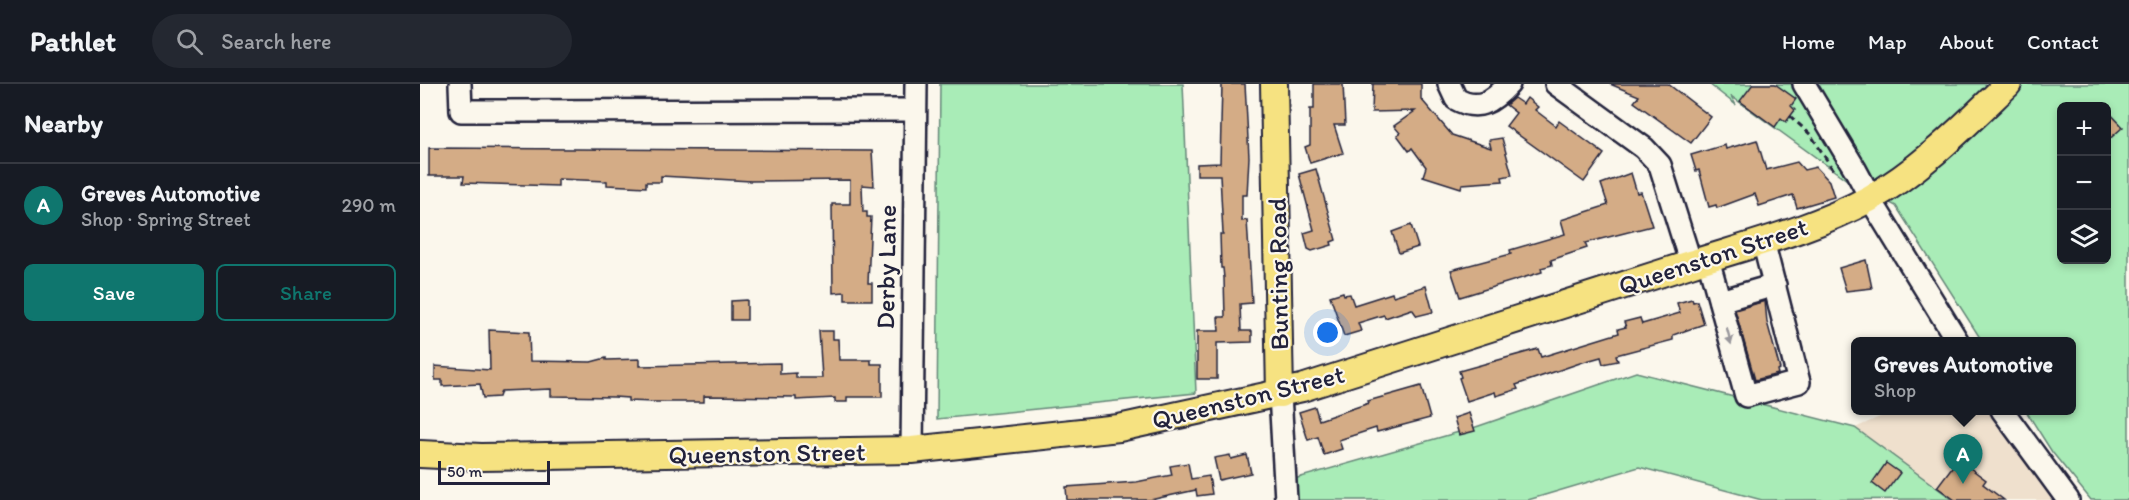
<!DOCTYPE html>
<meta charset="utf-8">
<style>
body{margin:0;font-family:Itim,sans-serif;background:#242831;color:#f1f3f6}
.controls{position:absolute;right:18px;top:18px;display:grid;overflow:hidden;border-radius:9px;box-shadow:0 3px 9px #0003}
.controls button{width:54px;height:54px;display:grid;place-items:center;padding:0;border:0;border-bottom:2px solid #363941;background:#171b24;color:#f1f3f6;font:30px sans-serif}
.scale{position:absolute;left:18px;bottom:15px;width:112px;box-sizing:border-box;padding-left:6px;border:3px solid #22223b;border-top:0;font-size:16px;line-height:21px;white-space:nowrap;color:#22223b;-webkit-text-stroke:4px #fbf7ec;paint-order:stroke}
.you{position:absolute;left:908px;top:249px;width:21px;height:21px;margin:-15px;border:4px solid #fff;border-radius:50%;background:#1a73e8;box-shadow:0 0 0 9px #1a73e833}
.badge{display:grid;place-items:center;width:39px;height:39px;border-radius:50%;background:#0f766e;color:#fff;font-size:20px;font-weight:700}
.pin{position:absolute;translate:-50% -50px;filter:drop-shadow(0 2px 3px #0008)}
.pin::after{content:'';position:absolute;top:32px;width:21px;height:18px;background:inherit;clip-path:polygon(0 0,100% 0,50% 100%)}
.popup{position:absolute;left:1431px;top:253px;width:225px;height:78px;box-sizing:border-box;display:grid;place-content:center;border-radius:9px;background:#171b24;filter:drop-shadow(0 2px 4px #0005);font-size:20px;white-space:nowrap;color:#9ea1a6}
.popup b{font-size:22px;color:#f1f3f6}
.popup::after{content:'';position:absolute;left:50%;top:100%;margin-left:-12px;border:12px solid transparent;border-top-color:#171b24}
.list{margin:0;padding:0;list-style:none}
h2{display:flex;justify-content:space-between;align-items:center;height:78px;margin:0;padding:0 24px;font-size:26px}
h2 small{font-size:20px;font-weight:400;color:#9ea1a6}
.list li{display:grid;grid-template-columns:39px 1fr auto;gap:18px;align-items:center;box-sizing:border-box;height:84px;padding:0 24px;border-top:2px solid #363941}
.list b{display:block;font-size:22px;white-space:nowrap}
.list p{margin:0;font-size:20px;white-space:nowrap;color:#9ea1a6}
.list em{font-size:20px;font-style:normal;color:#9ea1a6}
.actions{display:flex;gap:12px;padding:18px 24px}
.actions a{flex:1;padding:14px 0;border:2px solid #0f766e;border-radius:9px;text-align:center;font-size:21px;color:#0f766e}
.actions .main{background:#0f766e;color:#fff}
.icon{flex:none;width:33px;height:33px;fill:none;stroke:currentColor;stroke-width:2;stroke-linecap:round;stroke-linejoin:round}
.map{position:relative;flex:none;width:1709px;height:416px;overflow:hidden}
header{display:flex;align-items:center;gap:36px;box-sizing:border-box;height:84px;padding:0 30px;background:#171b24;border-bottom:2px solid #363941}
header strong{font-size:28px}
nav{display:flex;gap:33px;margin-inline-start:auto;font-size:21px}
.search{width:420px;height:54px;background:#242831;display:flex;align-items:center;gap:15px;box-sizing:border-box;padding:0 21px;border-radius:33px;color:#9ea1a6;font-size:22px}
main{display:flex}
aside{flex:1;background:#171b24}
.map>svg:first-child{display:block}
</style>
<header>
<strong>Pathlet</strong>
<div class="search"><svg class="icon" aria-label="search" viewBox="0 0 24 24"><circle cx="10" cy="10" r="6"/><path d="M15 15l6 6"/></svg>Search here</div>
<nav><a>Home</a><a>Map</a><a>About</a><a>Contact</a></nav>
</header>
<main>
<aside>
<h2>Nearby<small></small></h2>
<ul class="list">
<li><span class="badge">A</span><div><b>Greves Automotive</b><p>Shop · Spring Street</p></div><em>290 m</em></li>
</ul>
<div class="actions"><a class="main">Save</a><a>Share</a></div>
</aside>
<div class="map">
<svg width="1709" height="416" viewBox="0 0 1709 416">
<rect width="100%" height="100%" fill="#fbf7ec"/>
<filter id="ink" filterUnits="userSpaceOnUse"><feTurbulence type="fractalNoise" baseFrequency=".0167" numOctaves="2"/><feDisplacementMap in="SourceGraphic" scale="12" xChannelSelector="R" yChannelSelector="G"/><feConvolveMatrix kernelMatrix="1 2 1 2 8 2 1 2 1" color-interpolation-filters="sRGB"/></filter>
<g filter="url(#ink)">
<path fill="#efe0cd" d="M 1473,327 L 1575,327 L 1637,416 L 1533,416 L 1435,344 Z"/>
<g fill="#a9ecb7" stroke="#668779" stroke-width="1.5" fill-rule="evenodd">
<path d="M 520,0 L 763,0 L 776,309 L 517,335 Z"/>
<path d="M 1289,0 L 1709,0 L 1709,416 L 1671,416 L 1632,368 L 1606,327 L 1651,326 L 1651,258 L 1562,257 L 1476,122 L 1430,98 L 1311,12 L 1316,21 ZM 1642,22 L 1686,22 L 1686,176 L 1642,176 Z"/>
<path d="M 1216,288 L 1435,344 L 1532,415 L 1342,416 L 1219,383 L 1108,416 L 877,416 L 874,395 L 1053,344 Z"/>
</g>
<g fill="#d4ac86" stroke="#22223b" stroke-width="1.5">
<path d="M 802,0 L 825,0 L 829,73 L 827,111 L 822,111 L 822,137 L 827,136 L 832,219 L 820,220 L 821,247 L 832,247 L 832,258 L 797,259 L 797,295 L 777,295 L 777,247 L 799,247 L 798,233 L 805,233 L 804,194 L 803,184 L 801,184 L 800,150 L 803,150 L 800,91 L 777,91 L 777,80 L 800,79 Z"/>
<path d="M 894,0 L 923,0 L 925,41 L 914,41 L 923,69 L 890,79 L 885,63 L 890,61 L 890,25 L 894,25 Z"/>
<path d="M 953,0 L 1001,0 L 1001,15 L 1032,51 L 1071,64 L 1069,56 L 1082,54 L 1092,91 L 1082,93 L 1083,97 L 1042,100 L 1041,104 L 1003,92 L 1006,83 L 992,64 L 989,67 L 977,51 L 980,49 L 974,42 L 995,27 L 952,28 Z"/>
<path d="M 1190,0 L 1248,0 L 1291,33 L 1271,59 L 1214,18 L 1219,12 Z"/>
<path d="M 1333,0 L 1355,0 L 1376,15 L 1371,22 L 1375,26 L 1366,38 L 1361,34 L 1355,43 L 1320,17 Z"/>
<path d="M 1094,14 L 1103,20 L 1107,14 L 1118,23 L 1115,26 L 1136,42 L 1139,37 L 1184,70 L 1164,98 L 1086,42 L 1096,29 L 1086,21 Z"/>
<path d="M 1686,25 L 1703,43 L 1686,58 Z"/>
<path d="M 1337,56 L 1346,86 L 1377,78 L 1384,86 L 1396,83 L 1409,97 L 1414,113 L 1377,124 L 1373,111 L 1339,122 L 1335,110 L 1297,124 L 1296,121 L 1289,123 L 1279,86 L 1276,87 L 1271,71 L 1305,61 L 1306,65 Z"/>
<path d="M 9,64 L 452,67 L 454,102 L 442,101 L 443,128 L 447,128 L 447,133 L 451,133 L 448,199 L 452,199 L 452,216 L 425,216 L 425,208 L 413,209 L 412,120 L 430,120 L 430,96 L 331,97 L 241,92 L 241,98 L 226,98 L 226,103 L 187,101 L 187,97 L 138,95 L 138,102 L 43,99 L 44,92 L 9,92 Z"/>
<path d="M 896,85 L 916,156 L 911,158 L 912,161 L 892,167 L 888,165 L 884,149 L 894,146 L 879,90 Z"/>
<path d="M 1211,89 L 1217,109 L 1221,108 L 1232,142 L 1165,159 L 1167,164 L 1131,176 L 1132,181 L 1121,184 L 1122,188 L 1040,213 L 1031,186 L 1091,170 L 1090,166 L 1145,150 L 1141,136 L 1188,121 L 1181,100 Z"/>
<path d="M 991,141 L 998,163 L 979,169 L 972,148 Z"/>
<path d="M 1446,176 L 1452,204 L 1426,207 L 1419,184 Z"/>
<path d="M 1006,202 L 1013,228 L 997,232 L 992,225 L 965,234 L 964,231 L 938,239 L 941,247 L 924,252 L 910,212 L 923,208 L 924,211 L 930,210 L 934,221 L 972,209 L 973,212 Z"/>
<path d="M 1272,215 L 1273,218 L 1277,217 L 1284,240 L 1253,251 L 1253,256 L 1196,271 L 1198,277 L 1183,280 L 1181,273 L 1163,278 L 1096,301 L 1098,305 L 1076,312 L 1075,308 L 1047,317 L 1039,294 L 1041,293 L 1039,287 L 1118,265 L 1121,273 L 1199,249 L 1198,245 L 1206,243 L 1204,238 L 1220,234 L 1222,240 L 1260,229 L 1257,219 Z"/>
<path d="M 327,216 L 327,236 L 311,236 L 311,217 Z"/>
<path d="M 1345,217 L 1347,238 L 1360,285 L 1357,286 L 1358,290 L 1335,296 L 1315,226 Z"/>
<path d="M 69,246 L 109,248 L 110,277 L 171,278 L 186,274 L 186,276 L 220,275 L 220,282 L 360,279 L 360,290 L 376,289 L 376,294 L 402,294 L 399,247 L 413,247 L 413,255 L 418,255 L 419,276 L 451,276 L 451,280 L 462,280 L 462,313 L 427,313 L 427,318 L 415,318 L 415,314 L 376,316 L 376,313 L 284,312 L 284,318 L 235,318 L 208,317 L 208,314 L 194,313 L 131,312 L 131,305 L 81,307 L 79,313 L 63,314 L 60,300 L 22,302 L 22,296 L 15,296 L 15,282 L 70,286 Z"/>
<path d="M 1001,302 L 1010,334 L 957,348 L 956,344 L 919,356 L 922,365 L 904,371 L 898,353 L 888,356 L 879,328 L 895,323 L 899,336 L 949,319 L 948,317 Z"/>
<path d="M 1049,329 L 1055,347 L 1039,351 L 1034,334 Z"/>
<path d="M 810,371 L 811,375 L 827,371 L 831,389 L 799,396 L 794,374 Z"/>
<path d="M 1538,375 L 1566,396 L 1563,400 L 1584,416 L 1535,416 L 1517,403 Z"/>
<path d="M 768,379 L 771,395 L 789,392 L 792,410 L 777,412 L 776,406 L 730,416 L 647,416 L 646,403 L 716,398 L 752,391 L 750,382 Z"/>
<path d="M 1466,379 L 1480,389 L 1465,409 L 1452,399 Z"/>
</g>
<g fill="none" stroke-linecap="round" stroke-linejoin="round">
<g stroke="#22223b" stroke-width="26">
<g id="minor">
<path d="M 40,0 L 41,27 L 495,26"/>
<path d="M 1029,0 L 1036,15 C 1059,28 1073,17 1089,0"/>
<path d="M 1136,0 L 1224,64 L 1240,81 L 1271,180"/>
<path d="M 1384,0 L 1435,85 L 1457,126 L 1538,258"/>
<path d="M 1288,175 L 1326,312 L 1379,298 L 1343,157"/>
<path d="M 1300,217 L 1355,201"/>
<path d="M 860,310 L 866,416"/>
<path d="M 1582,326 L 1648,416"/>
<path d="M 492,366 L 496,0"/>
</g>
</g>
<g stroke="#22223b" stroke-width="30">
<g id="major">
<path d="M 854,0 L 860,310"/>
<path d="M 0,370 L 61,373 L 492,366 L 699,344 L 882,304 C 1011,262 1141,222 1270,180 C 1330,161 1393,145 1449,115 C 1501,86 1545,41 1588,0"/>
</g>
</g>
<path stroke="#22223b" stroke-width="3" stroke-dasharray="6 4.5" stroke-linecap="butt" d="M 1370,32 L 1391,51 L 1415,89"/>
<use href="#minor" stroke="#fbf7ec" stroke-width="21"/>
<use href="#major" stroke="#f6e281" stroke-width="26"/>
</g>
<defs><path id="oneway-solid" d="M-6-.8H1V-3.2L6.5 0L1 3.2V.8H-6Z" transform="scale(1.5)"/></defs>
<use fill="#99979c" href="#oneway-solid" transform="translate(1309 252) rotate(75)"/>
</g>
<g text-anchor="middle" stroke-width="4.5" stroke-linejoin="round" paint-order="stroke">
<g font-size="26" fill="#22223b" stroke="#fbf7ec">
<text transform="translate(1293 172) rotate(-18)" y="9">Queenston Street</text>
<text transform="translate(466 183) rotate(-89)" y="9">Derby Lane</text>
<text transform="translate(858 190) rotate(-91)" y="9">Bunting Road</text>
<text transform="translate(828 313) rotate(-14)" y="9">Queenston Street</text>
<text transform="translate(347 369) rotate(-1)" y="9">Queenston Street</text>
</g>
</g>
</svg>
<div class="controls">
<button>+</button>
<button>−</button>
<button><svg class="icon" aria-label="layers" viewBox="0 0 24 24"><path d="M12 4l9 5-9 5-9-5zM3 14l9 5 9-5"/></svg></button>
</div>
<div class="scale">50 m</div>
<div class="you"></div>
<div class="pin badge" style="left:1543px;top:400px">A</div>
<div class="popup"><b>Greves Automotive</b>Shop</div>
</div>
</main>
